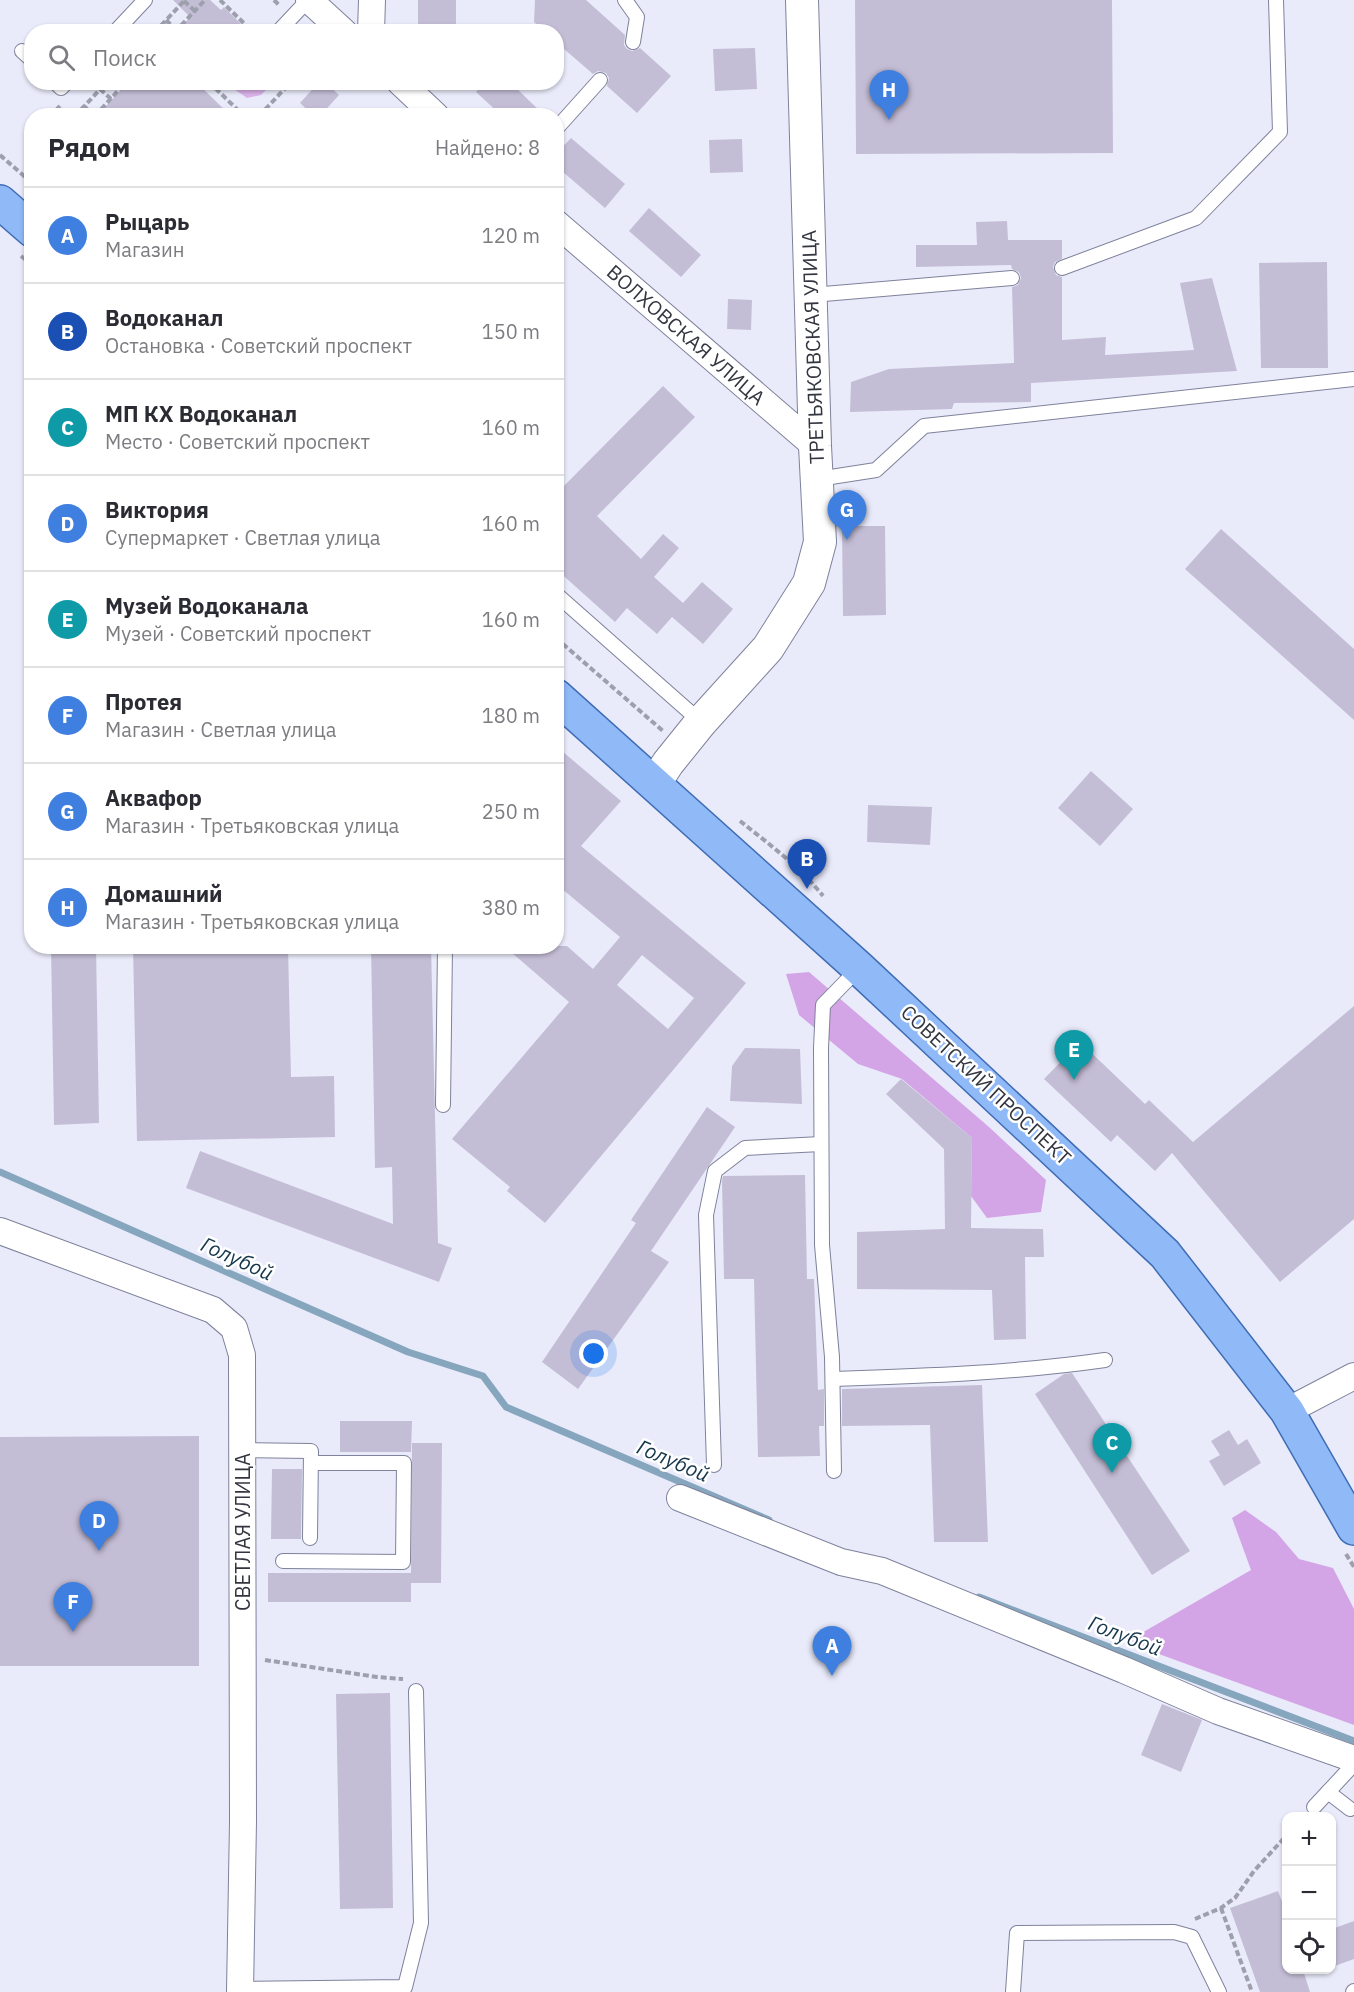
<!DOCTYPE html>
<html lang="ru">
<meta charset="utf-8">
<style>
body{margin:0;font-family:"IBM Plex Sans",sans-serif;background:#f7f7f7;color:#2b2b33}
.controls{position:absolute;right:18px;bottom:18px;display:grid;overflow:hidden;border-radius:12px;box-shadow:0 2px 4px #0004}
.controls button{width:54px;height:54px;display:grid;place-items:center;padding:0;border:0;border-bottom:2px solid #e1e1e2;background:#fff;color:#2b2b33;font:30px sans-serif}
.you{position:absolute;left:594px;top:1354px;width:21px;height:21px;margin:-15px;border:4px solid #fff;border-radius:50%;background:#1a73e8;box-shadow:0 0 0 9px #1a73e833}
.badge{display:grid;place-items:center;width:39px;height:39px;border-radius:50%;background:#cd3d56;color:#fff;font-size:20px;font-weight:700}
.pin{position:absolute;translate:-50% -50px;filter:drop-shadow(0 2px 3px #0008)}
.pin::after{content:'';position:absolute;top:32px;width:21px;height:18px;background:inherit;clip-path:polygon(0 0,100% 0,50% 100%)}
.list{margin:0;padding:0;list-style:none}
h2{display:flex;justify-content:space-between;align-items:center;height:78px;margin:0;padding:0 24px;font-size:26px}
h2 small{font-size:20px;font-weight:400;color:#7c7c81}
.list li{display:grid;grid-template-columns:39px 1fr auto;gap:18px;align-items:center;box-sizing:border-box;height:96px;padding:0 24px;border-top:2px solid #e1e1e2}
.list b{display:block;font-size:22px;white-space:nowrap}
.list p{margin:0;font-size:20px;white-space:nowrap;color:#7c7c81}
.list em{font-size:20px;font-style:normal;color:#7c7c81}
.icon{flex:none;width:33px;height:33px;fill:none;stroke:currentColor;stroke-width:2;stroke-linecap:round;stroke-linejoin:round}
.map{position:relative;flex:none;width:1354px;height:1992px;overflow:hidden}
.search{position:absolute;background:#fff;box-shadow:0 2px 4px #0004;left:24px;top:24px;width:540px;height:66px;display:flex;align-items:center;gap:15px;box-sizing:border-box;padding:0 21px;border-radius:24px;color:#7c7c81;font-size:22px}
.panel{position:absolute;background:#fff;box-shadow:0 2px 4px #0004;left:24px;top:108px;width:540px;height:846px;border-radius:24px}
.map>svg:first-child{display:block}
</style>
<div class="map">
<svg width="1354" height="1992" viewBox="0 0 1354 1992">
<rect width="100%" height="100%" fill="#e9ebfb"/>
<path fill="#dcb2eb" d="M 240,83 L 267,83 L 270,86 L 261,95 L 247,98 L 234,89 Z"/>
<g fill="#d4a5e6">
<path d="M 809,972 L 989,1127 L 1046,1180 L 1041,1212 L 987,1218 L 971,1196 L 972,1138 L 902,1079 L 858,1064 L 799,1015 L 786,974 Z"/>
<path d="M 1245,1510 L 1276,1532 L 1299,1559 L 1333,1568 L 1354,1609 L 1354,1725 L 1126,1642 L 1251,1570 L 1232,1518 Z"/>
</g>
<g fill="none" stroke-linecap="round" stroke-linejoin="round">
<g stroke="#86a6be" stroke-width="7">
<path d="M 0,1172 L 408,1352 L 483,1376 L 506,1407 L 769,1520"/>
<path d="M 979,1597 L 1354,1741"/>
</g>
</g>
<g fill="#c4bdd6" fill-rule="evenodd">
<path d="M 173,0 L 210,0 L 221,10 L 224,7 L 249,32 L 177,32 L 190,17 Z"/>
<rect x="418" y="0" width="38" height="32"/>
<path d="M 535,0 L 586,0 L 625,35 L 624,45 L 627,49 L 632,51 L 640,48 L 671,76 L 637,113 L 607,86 L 609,78 L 606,73 L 598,71 L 593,74 L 556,42 L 556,32 L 545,32 L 534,22 Z"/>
<path d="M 855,0 L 1112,0 L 1113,153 L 856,154 Z"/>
<path d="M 755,48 L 757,89 L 715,91 L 713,49 Z"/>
<path d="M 128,82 L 196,82 L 231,116 L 97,116 Z"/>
<path d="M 319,82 L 325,82 L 339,95 L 320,116 L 314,116 L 300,103 Z"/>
<path d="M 485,82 L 510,82 L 545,116 L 502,116 L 476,92 Z"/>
<path d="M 571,138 L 625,184 L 605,208 L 556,166 L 556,154 Z"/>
<path d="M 742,139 L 743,172 L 710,173 L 709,140 Z"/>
<path d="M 649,208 L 701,255 L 681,277 L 629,231 Z"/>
<path d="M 1007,221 L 1008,240 L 1062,240 L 1062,259 L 1055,262 L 1053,267 L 1056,275 L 1062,277 L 1062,340 L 1106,337 L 1105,355 L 1194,350 L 1180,283 L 1212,278 L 1237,371 L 1031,383 L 1031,402 L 954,403 L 952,409 L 850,412 L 851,382 L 889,369 L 1014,363 L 1012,287 L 1018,285 L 1021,278 L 1019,272 L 1012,269 L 1011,265 L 916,267 L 916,245 L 977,245 L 976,222 Z"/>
<path d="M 1327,262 L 1328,368 L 1261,368 L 1259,263 Z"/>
<path d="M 728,299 L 752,300 L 751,330 L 727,329 Z"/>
<path d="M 663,386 L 695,417 L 597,516 L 641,559 L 663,534 L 679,548 L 654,577 L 683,603 L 702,582 L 733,609 L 703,644 L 672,617 L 657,634 L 627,608 L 615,622 L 556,569 L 556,494 Z"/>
<path d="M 842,526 L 885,526 L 886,615 L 843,616 Z"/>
<path d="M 1221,529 L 1354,649 L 1354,720 L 1185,569 Z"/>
<path d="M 556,746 L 621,801 L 581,846 L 746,983 L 545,1223 L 507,1191 L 510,1187 L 452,1139 L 569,1002 L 504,946 L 567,946 L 593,969 L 620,937 L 556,884 ZM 642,955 L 694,998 L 668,1029 L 617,985 Z"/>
<path d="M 1091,771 L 1133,809 L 1100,846 L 1058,808 Z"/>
<path d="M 868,805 L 932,807 L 930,845 L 867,842 Z"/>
<path d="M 51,946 L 96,946 L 99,1123 L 54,1125 Z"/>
<path d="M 133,946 L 288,946 L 291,1077 L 334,1076 L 335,1137 L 137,1141 Z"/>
<path d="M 371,946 L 431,946 L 438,1243 L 452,1248 L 439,1282 L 186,1188 L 200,1151 L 393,1224 L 392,1167 L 375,1168 Z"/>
<path d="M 1354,1006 L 1354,1219 L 1280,1282 L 1172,1153 L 1155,1171 L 1117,1135 L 1111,1142 L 1044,1079 L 1080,1042 L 1145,1104 L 1149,1100 L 1193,1142 Z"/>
<path d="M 745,1048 L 800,1049 L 802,1104 L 730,1101 L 732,1066 Z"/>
<path d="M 901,1079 L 972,1138 L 971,1228 L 1043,1229 L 1044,1257 L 1025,1257 L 1026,1339 L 994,1340 L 992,1290 L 857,1289 L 857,1232 L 945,1229 L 944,1149 L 886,1094 Z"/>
<path d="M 707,1107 L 735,1127 L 651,1251 L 669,1262 L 578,1389 L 542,1362 L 636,1223 L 631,1220 Z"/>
<path d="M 805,1175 L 807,1279 L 814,1279 L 818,1390 L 824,1389 L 824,1426 L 819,1426 L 820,1456 L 758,1457 L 754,1279 L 724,1279 L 722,1181 L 723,1176 Z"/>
<path d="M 1072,1373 L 1190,1551 L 1152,1575 L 1035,1394 L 1064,1374 Z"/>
<path d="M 982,1385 L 988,1542 L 934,1542 L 930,1425 L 842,1426 L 842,1389 Z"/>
<path d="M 340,1421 L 412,1421 L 411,1452 L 340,1452 Z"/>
<path d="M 1229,1430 L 1238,1445 L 1247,1439 L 1261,1463 L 1224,1486 L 1209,1461 L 1220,1455 L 1211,1441 Z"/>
<path d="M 199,1436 L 199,1666 L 0,1666 L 0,1437 Z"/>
<path d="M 412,1443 L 442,1443 L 441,1583 L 411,1583 L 411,1602 L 268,1602 L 268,1573 L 411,1573 Z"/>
<path d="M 272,1469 L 302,1469 L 301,1539 L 271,1539 Z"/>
<path d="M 390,1693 L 393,1908 L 340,1909 L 336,1694 Z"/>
<path d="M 1162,1704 L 1202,1720 L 1181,1772 L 1141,1755 Z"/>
<path d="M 1278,1891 L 1287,1915 L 1287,1970 L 1303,1970 L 1310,1992 L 1260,1992 L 1230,1908 Z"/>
<path d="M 1354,1921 L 1354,1959 L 1332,1967 L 1332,1929 Z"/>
</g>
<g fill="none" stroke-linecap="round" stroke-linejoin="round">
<g stroke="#7e829a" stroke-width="16">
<g id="service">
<path d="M 625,0 L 637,17 L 633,42"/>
<path d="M 115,32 L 145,0"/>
<path d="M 278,32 L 308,0"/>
<path d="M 22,51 L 32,60"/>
<path d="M 55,82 L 61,88 L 67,82"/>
<path d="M 556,129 L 600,80"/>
<path d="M 1062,268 L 1196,218 L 1280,132 L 1276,0"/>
<path d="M 812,295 L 1012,278"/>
<path d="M 818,479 L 876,470 L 924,426 L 1354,379"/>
<path d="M 556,594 L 701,722"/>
<path d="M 443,1105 L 445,946"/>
<path d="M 833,1379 C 924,1376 1014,1373 1105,1360"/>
<path d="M 243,1450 L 311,1451 L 310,1538"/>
<path d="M 714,1465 L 706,1215 L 715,1171 L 745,1148 L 821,1144"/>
<path d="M 834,1471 L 832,1357 L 822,1245 L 821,1048 L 823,1005 L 859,968"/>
<path d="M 283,1561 L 403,1562 L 404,1463 L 311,1463"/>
<path d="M 1328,1792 L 1350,1809"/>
<path d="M 1314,1807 L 1354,1764"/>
<path d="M 240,1989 L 405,1987 L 421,1923 L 416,1691"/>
<path d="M 1013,1992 L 1017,1933 L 1174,1932 L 1192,1937 L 1219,1992"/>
<path d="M 1353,1992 L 1354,1991"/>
</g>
</g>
<g stroke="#7e829a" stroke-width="28">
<g id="minor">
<path d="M 309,0 L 344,32"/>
<path d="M 371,32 L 372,0"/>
<path d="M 400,82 L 436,116"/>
<path d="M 556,223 L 815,446"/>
<path d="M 0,1231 L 213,1310 L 234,1328 L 242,1355 L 243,1821 L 240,1992"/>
<path d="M 1287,1411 L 1354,1376"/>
<path d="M 680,1498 L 841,1562 L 882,1571 L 1124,1670 L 1218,1711 L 1354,1759"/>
</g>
</g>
<g stroke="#7e829a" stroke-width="34">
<path id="tertiary" d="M 655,783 L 668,763 L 701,722 L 768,648 L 809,583 L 820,542 L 815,446 L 802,0"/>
</g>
<g stroke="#3f6db5" stroke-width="36">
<g id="primary">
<path d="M 0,202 L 32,230"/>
<path d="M 556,696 L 859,968 L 1165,1254 L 1287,1411 L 1354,1528"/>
</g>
</g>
<g stroke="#9d9fad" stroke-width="4" stroke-dasharray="6 3" stroke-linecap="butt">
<path d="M 220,0 L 253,32"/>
<path d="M 274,0 L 280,6"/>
<path d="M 184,1 L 195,11"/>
<path d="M 166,20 L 176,30"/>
<path d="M 155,32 L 185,0"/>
<path d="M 175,32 L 205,0"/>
<path d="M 209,82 L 244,116"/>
<path d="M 100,89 L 111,99"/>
<path d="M 84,106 L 94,116"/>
<path d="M 59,116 L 55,111 L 60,106"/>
<path d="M 75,116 L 107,82"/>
<path d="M 95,116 L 126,82"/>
<path d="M 230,116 L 237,109"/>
<path d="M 259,116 L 291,82"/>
<path d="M 0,155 L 32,183"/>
<path d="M 21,256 L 32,265"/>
<path d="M 556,638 L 663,731"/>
<path d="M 740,821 C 769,844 800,867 823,896"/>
<path d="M 1346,1554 L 1354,1567"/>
<path d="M 265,1660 L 377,1677 L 403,1679"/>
<path d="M 1221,1908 L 1252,1992"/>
<path d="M 1195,1919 L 1221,1908 L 1235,1898 L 1254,1871 L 1286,1836"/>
</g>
<use href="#service" stroke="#fff" stroke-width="14"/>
<use href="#minor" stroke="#fff" stroke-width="26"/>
<use href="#tertiary" stroke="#fff" stroke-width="32"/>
<use href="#primary" stroke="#90b9f8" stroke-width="33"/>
</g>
<g text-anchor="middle" stroke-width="5" stroke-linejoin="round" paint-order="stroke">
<g font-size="20" fill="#33353f" stroke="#fff">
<text transform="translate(686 335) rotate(41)" y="7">ВОЛХОВСКАЯ УЛИЦА</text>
<text transform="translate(813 347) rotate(-92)" y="7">ТРЕТЬЯКОВСКАЯ УЛИЦА</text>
<text transform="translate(986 1085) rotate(43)" y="7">СОВЕТСКИЙ ПРОСПЕКТ</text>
<text transform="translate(243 1532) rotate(-90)" y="7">СВЕТЛАЯ УЛИЦА</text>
</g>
<g font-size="21" font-style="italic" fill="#16374c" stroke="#fff">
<text transform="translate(237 1259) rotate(24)" y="7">Голубой</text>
<text transform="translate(673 1461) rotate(23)" y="7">Голубой</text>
<text transform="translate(1125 1636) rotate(21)" y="7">Голубой</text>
</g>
</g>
</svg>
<div class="controls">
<button>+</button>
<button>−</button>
<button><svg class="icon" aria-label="locate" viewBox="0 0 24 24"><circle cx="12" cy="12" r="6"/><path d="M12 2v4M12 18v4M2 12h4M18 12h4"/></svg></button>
</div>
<div class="you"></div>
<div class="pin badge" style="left:832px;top:1676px;background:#3f7fe0">A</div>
<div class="pin badge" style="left:807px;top:889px;background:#1a4fb4">B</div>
<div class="pin badge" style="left:1112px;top:1473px;background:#0f9aa8">C</div>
<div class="pin badge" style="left:99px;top:1551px;background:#3f7fe0">D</div>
<div class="pin badge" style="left:1074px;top:1080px;background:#0f9aa8">E</div>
<div class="pin badge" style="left:73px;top:1632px;background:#3f7fe0">F</div>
<div class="pin badge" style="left:847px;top:540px;background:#3f7fe0">G</div>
<div class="pin badge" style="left:889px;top:120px;background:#3f7fe0">H</div>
<div class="search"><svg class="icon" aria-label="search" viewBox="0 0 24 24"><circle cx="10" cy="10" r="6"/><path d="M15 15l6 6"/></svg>Поиск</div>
<section class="panel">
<h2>Рядом<small>Найдено: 8</small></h2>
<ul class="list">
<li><span class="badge" style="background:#3f7fe0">A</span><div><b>Рыцарь</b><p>Магазин</p></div><em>120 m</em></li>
<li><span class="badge" style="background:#1a4fb4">B</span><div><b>Водоканал</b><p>Остановка · Советский проспект</p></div><em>150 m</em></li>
<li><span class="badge" style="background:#0f9aa8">C</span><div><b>МП КХ Водоканал</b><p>Место · Советский проспект</p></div><em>160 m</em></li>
<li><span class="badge" style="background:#3f7fe0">D</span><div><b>Виктория</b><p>Супермаркет · Светлая улица</p></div><em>160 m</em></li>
<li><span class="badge" style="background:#0f9aa8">E</span><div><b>Музей Водоканала</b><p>Музей · Советский проспект</p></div><em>160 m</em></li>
<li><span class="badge" style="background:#3f7fe0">F</span><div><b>Протея</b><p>Магазин · Светлая улица</p></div><em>180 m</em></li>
<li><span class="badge" style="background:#3f7fe0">G</span><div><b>Аквафор</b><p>Магазин · Третьяковская улица</p></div><em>250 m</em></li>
<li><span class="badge" style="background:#3f7fe0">H</span><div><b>Домашний</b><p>Магазин · Третьяковская улица</p></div><em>380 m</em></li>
</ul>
</section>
</div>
